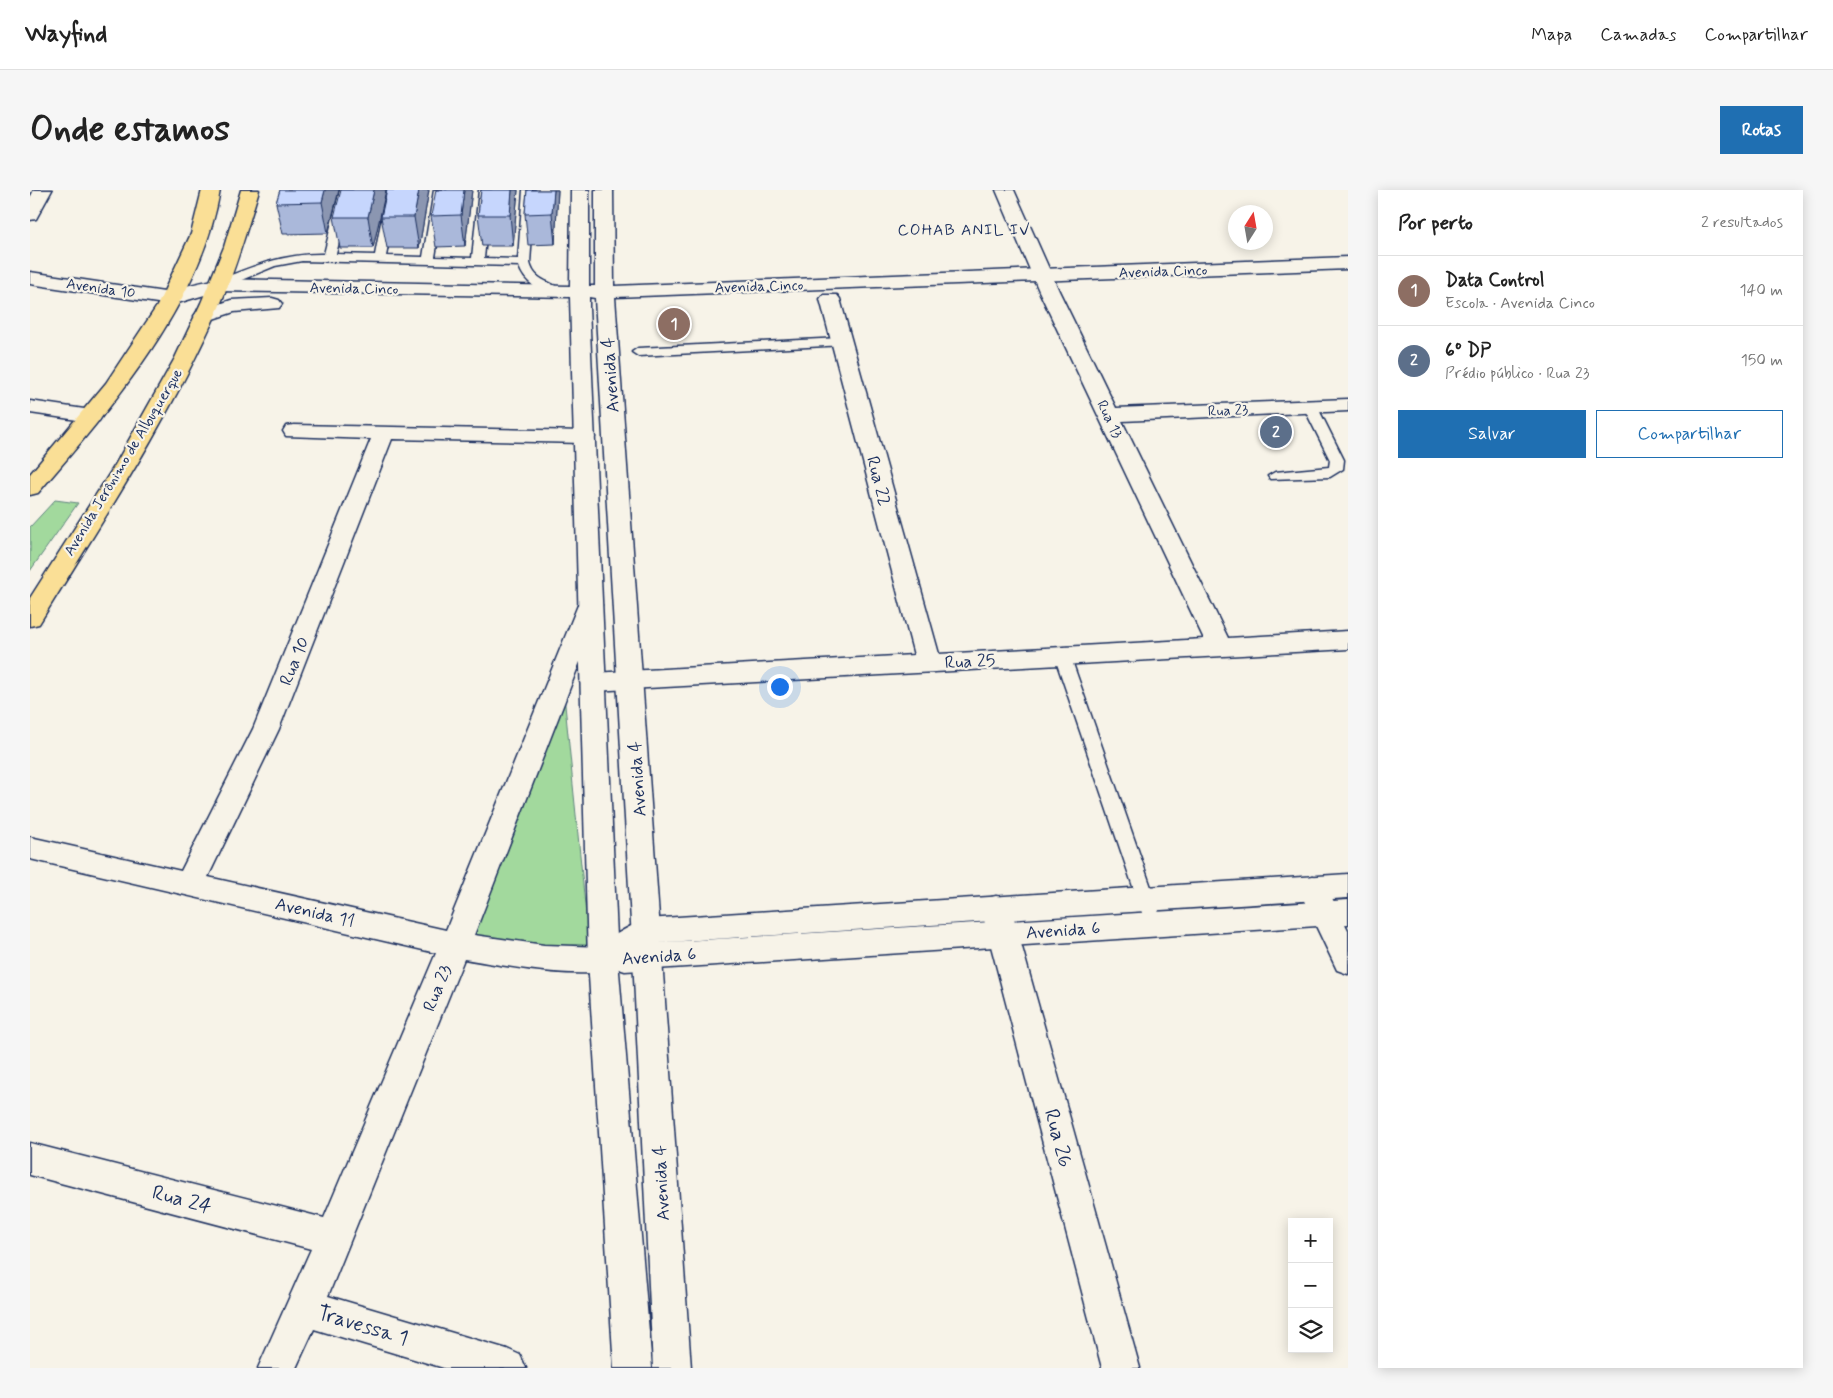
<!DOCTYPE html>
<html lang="pt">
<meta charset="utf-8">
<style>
body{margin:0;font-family:Mynerve,sans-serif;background:#f6f6f6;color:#222}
.controls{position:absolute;right:15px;bottom:15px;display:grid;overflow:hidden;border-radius:0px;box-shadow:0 2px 12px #0003}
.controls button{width:45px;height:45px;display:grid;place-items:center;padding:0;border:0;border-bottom:1px solid #e0e0e0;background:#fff;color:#222;font:25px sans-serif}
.compass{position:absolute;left:1198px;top:15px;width:45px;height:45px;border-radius:50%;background:#fff;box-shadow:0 2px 12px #0003;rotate:11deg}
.you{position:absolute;left:749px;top:496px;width:18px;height:18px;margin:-12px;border:4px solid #fff;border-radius:50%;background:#1a73e8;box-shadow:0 0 0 8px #1a73e833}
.badge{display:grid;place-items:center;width:32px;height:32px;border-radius:50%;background:#1f6fb2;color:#fff;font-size:16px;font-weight:700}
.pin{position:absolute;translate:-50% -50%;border:2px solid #fff;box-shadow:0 1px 5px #0006}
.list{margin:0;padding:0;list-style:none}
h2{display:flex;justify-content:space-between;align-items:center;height:65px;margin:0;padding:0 20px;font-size:21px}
h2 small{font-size:16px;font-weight:400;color:#767676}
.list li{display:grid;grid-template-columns:32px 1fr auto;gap:15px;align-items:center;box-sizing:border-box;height:70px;padding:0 20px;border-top:1px solid #e0e0e0}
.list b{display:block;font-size:19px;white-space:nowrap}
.list p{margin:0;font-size:16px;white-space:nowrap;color:#767676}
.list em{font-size:16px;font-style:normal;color:#767676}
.actions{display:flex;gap:10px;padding:15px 20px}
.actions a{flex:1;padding:11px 0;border:1px solid #1f6fb2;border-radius:0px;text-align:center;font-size:18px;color:#1f6fb2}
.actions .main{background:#1f6fb2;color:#fff}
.icon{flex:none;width:28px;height:28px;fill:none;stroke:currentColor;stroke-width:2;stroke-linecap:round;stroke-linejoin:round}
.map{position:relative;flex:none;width:1318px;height:1178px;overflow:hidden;border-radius:0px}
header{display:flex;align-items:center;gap:30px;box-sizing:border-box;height:70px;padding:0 25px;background:#fff;border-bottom:1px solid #e0e0e0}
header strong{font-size:24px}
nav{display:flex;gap:28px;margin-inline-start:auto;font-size:18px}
.intro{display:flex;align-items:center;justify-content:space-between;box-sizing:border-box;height:120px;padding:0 30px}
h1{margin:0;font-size:35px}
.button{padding:12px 22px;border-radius:0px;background:#1f6fb2;color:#fff;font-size:18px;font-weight:700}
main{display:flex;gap:30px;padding:0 30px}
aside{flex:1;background:#fff;border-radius:0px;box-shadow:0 2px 12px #0003}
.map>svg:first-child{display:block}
</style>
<header>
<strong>Wayfind</strong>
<nav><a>Mapa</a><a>Camadas</a><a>Compartilhar</a></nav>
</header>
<div class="intro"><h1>Onde estamos</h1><a class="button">Rotas</a></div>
<main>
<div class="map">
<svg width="1318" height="1178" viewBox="0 0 1318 1178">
<rect width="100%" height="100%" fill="#f7f3e8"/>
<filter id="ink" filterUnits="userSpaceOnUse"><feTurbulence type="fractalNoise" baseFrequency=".02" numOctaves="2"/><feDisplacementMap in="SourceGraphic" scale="10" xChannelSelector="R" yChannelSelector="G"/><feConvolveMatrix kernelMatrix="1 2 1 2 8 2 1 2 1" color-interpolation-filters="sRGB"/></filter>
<g filter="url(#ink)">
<g fill="#a2d99d" stroke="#5e847e">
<path d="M 25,310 L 48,313 L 0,381 L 0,337 Z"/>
<path d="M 531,475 L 559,755 L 500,756 L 438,748 Z"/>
</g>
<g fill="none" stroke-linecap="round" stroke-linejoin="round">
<g stroke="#1b2f5e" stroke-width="3">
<g id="service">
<path d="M 310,0 L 322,0 L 306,64 L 345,65 L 357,0 L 369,0 L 356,66 L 393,67 L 404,0 L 416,0 L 405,67 L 442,68 L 449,0 L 461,0 L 454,68 L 488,69 L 493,0 L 505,0 L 500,73 C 505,93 522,90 533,102 L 527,106 C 511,102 494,93 489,76 L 272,71 L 245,76 L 192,98 L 184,98 L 182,95 L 184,92 C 221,77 254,63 294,64 Z"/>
<path d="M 811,148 L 817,152 L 815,155 L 608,166 L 602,162 L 608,158 Z"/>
<path d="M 1280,212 L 1287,216 L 1314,270 L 1313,279 L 1300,287 L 1240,289 L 1238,286 L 1245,282 L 1299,277 L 1300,270 L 1273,216 Z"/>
<path d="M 1032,459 L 1038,461 L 1040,465 L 1129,720 L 1127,725 L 1120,728 L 1113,725 L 1111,720 L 1024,465 L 1026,461 Z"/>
</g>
</g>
<g stroke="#1b2f5e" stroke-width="3">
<g id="minor">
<path d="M 4,0 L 22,0 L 6,29 L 0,30 L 0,8 Z"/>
<path d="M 966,0 L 984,0 L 1029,101 L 1086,218 L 1318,209 L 1318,221 L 1092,231 L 1198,448 L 1318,441 L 1318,459 L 563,501 L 554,498 L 550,492 L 554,486 L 563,483 L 884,465 L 790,109 L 793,105 L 807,105 L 810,109 L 909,464 L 1174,449 L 1009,101 Z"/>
<path d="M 0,211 L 61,220 L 69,221 L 72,226 L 69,231 L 61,232 L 0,223 Z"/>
<path d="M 264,235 L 554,241 L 562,242 L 565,247 L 562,252 L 554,253 L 362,249 L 249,539 L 178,687 L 416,740 L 548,415 L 551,409 L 560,407 L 569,409 L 572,415 L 444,745 L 514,755 L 573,757 L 584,761 L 588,770 L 584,779 C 550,791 472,775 434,769 L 298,1106 L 477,1159 L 490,1165 L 496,1178 L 414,1178 L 284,1139 L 266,1178 L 228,1178 L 281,1059 L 0,985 L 0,953 L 294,1028 L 406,763 L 0,669 L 0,647 L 151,681 L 223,539 L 341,249 L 256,246 L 253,241 L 256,236 Z"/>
<path d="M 1283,686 L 1293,690 L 1318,740 L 1318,784 L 1307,780 L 1268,698 L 1273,690 Z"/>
<path d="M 966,706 L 977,709 L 981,718 L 1110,1178 L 1072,1178 L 951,718 L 955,709 Z"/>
</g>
</g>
<g stroke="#1b2f5e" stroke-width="3">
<g id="tertiary">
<path d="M 0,82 L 141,103 L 148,105 L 151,109 L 148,113 L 141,115 L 0,94 Z"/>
<path d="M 1318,684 L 1318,708 L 622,753 L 1318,710 L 1318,734 L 595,781 L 586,778 L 573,783 L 562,779 L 558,770 C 566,754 600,735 617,729 Z"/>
</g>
</g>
<g stroke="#1b2f5e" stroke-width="3">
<g id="secondary">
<path d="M 541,0 L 559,0 L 559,96 L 565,96 L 565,0 L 583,0 L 584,96 L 1318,67 L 1318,79 L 585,107 L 661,1178 L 623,1178 L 603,767 L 565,108 L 559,107 L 559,118 L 588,770 L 622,1178 L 584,1178 L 558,770 L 540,107 L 188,101 L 141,115 L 134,113 L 131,109 C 140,97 174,92 188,89 L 540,96 Z"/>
<path d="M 242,108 L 249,110 L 252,114 L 249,118 L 204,122 L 174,132 L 167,130 L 164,126 L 167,122 L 201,110 Z"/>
</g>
</g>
<g stroke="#1b2f5e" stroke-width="3">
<g id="primary">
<path d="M 172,0 L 190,0 C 172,113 80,219 8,303 L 0,305 L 0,284 L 76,193 L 127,116 L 161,44 Z"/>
<path d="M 211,0 L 229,0 C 217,39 206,78 190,115 C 141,227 73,330 9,434 L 0,436 L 0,408 L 85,275 L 145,168 L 171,113 L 194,57 Z"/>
</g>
</g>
<use href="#service" fill="#f7f3e8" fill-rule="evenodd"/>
<use href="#minor" fill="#f7f3e8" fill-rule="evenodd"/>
<use href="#tertiary" fill="#f7f3e8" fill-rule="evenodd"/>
<use href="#secondary" fill="#f7f3e8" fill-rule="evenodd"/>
<use href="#primary" fill="#fadf96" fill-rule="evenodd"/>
</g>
<g fill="#aab8da" stroke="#1b2f5e">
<path d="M 250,0 L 309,0 L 298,43 L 253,44 L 246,13 Z"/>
<path d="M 356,0 L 343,58 L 310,58 L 304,27 Z"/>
<path d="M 399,0 L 389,58 L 357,58 L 351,27 Z"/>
<path d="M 442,0 L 435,56 L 406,57 L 401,26 Z"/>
<path d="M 451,0 L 488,0 L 483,56 L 452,56 L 448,25 Z"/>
<path d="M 497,0 L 528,0 L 525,54 L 498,55 L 495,24 Z"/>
</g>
<g fill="#8b96b1" stroke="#1b2f5e">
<path d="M 295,0 L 309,0 L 298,43 L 292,12 Z"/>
<path d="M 344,0 L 356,0 L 343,58 L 338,27 Z"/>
<path d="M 389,0 L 399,0 L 389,58 L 384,27 Z"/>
<path d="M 434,0 L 442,0 L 435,56 L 431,25 Z"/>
<path d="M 482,0 L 488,0 L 483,56 L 480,25 Z"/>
<path d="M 524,0 L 528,0 L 525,54 L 522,23 Z"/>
</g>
<g fill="#c6d6fd" stroke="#1b2f5e">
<path d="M 250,0 L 295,0 L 292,12 L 246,13 Z"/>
<path d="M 311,0 L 344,0 L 338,27 L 304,27 Z"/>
<path d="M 357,0 L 389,0 L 384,27 L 351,27 Z"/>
<path d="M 406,0 L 434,0 L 431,25 L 401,26 Z"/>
<path d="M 451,0 L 482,0 L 480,25 L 448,25 Z"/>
<path d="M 497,0 L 524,0 L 522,23 L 495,24 Z"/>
</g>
</g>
<g text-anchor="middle" stroke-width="4.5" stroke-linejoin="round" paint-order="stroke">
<g font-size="15" fill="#1b2f5e" stroke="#f7f3e8">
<text transform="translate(1133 81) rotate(-2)" y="5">Avenida Cinco</text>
<text transform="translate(729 96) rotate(-2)" y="5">Avenida Cinco</text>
<text transform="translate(71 98) rotate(8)" y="5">Avenida 10</text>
<text transform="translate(324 98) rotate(1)" y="5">Avenida Cinco</text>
<text transform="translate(1198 220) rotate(-2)" y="5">Rua 23</text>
<text transform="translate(1080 229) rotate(64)" y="5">Rua 13</text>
<text transform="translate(93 272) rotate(-59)" y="5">Avenida Jerônimo de Albuquerque</text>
</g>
<g font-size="16" letter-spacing="1" fill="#1b2f5e" stroke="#f7f3e8">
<text x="934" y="45">COHAB ANIL IV</text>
</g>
<g font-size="18" fill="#1b2f5e" stroke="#f7f3e8">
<text transform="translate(580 185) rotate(-94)" y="6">Avenida 4</text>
<text transform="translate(849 291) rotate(75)" y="6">Rua 22</text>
<text transform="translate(264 471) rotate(-68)" y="6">Rua 10</text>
<text transform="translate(940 471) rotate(-3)" y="6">Rua 25</text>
<text transform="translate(607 589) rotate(-94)" y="6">Avenida 4</text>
<text transform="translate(285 722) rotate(13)" y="6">Avenida 11</text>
<text transform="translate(1033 740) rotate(-4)" y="6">Avenida 6</text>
<text transform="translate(629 766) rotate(-4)" y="6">Avenida 6</text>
<text transform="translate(407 798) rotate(-68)" y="6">Rua 23</text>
<text transform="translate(631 993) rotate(-93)" y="6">Avenida 4</text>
</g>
<g font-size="21" fill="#1b2f5e" stroke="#f7f3e8">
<text transform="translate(1029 948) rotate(75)" y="7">Rua 26</text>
<text transform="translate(152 1009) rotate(15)" y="7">Rua 24</text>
<text transform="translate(333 1135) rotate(17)" y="7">Travessa 1</text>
</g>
</g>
</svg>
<div class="controls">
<button>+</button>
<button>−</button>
<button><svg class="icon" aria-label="layers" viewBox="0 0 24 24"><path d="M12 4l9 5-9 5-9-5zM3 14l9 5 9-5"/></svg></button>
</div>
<svg class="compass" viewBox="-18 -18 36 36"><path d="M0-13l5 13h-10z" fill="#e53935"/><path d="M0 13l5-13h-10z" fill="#767676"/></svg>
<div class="you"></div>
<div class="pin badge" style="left:644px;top:134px;background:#8d6e63">1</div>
<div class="pin badge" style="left:1246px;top:242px;background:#5c6f8a">2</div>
</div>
<aside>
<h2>Por perto<small>2 resultados</small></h2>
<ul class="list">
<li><span class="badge" style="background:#8d6e63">1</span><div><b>Data Control</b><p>Escola · Avenida Cinco</p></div><em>140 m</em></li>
<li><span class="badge" style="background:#5c6f8a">2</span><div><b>6º DP</b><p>Prédio público · Rua 23</p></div><em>150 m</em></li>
</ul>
<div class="actions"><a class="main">Salvar</a><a>Compartilhar</a></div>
</aside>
</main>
